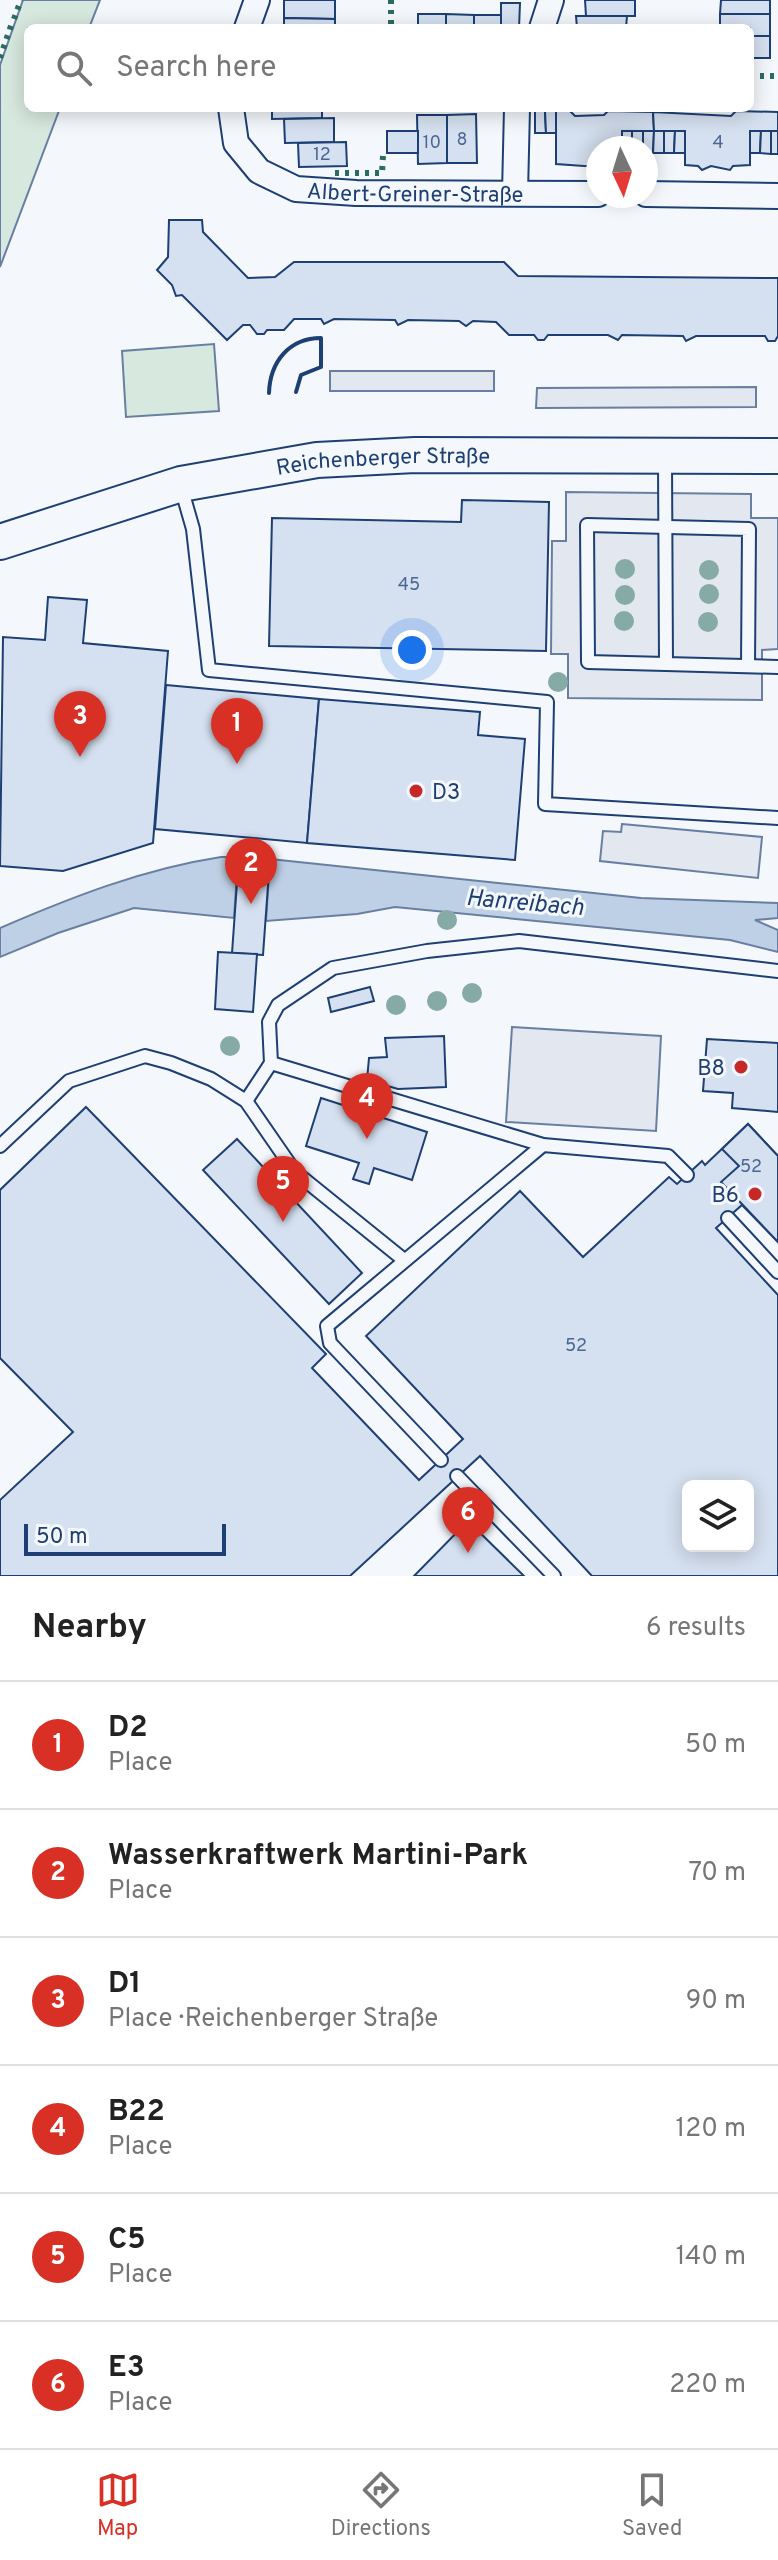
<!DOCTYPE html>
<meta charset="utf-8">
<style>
body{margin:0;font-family:Overpass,sans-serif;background:#f6f6f6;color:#222}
.controls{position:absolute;right:24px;bottom:24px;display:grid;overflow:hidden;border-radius:12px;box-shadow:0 4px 20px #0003}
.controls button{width:72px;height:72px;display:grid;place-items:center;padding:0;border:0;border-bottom:2px solid #e0e0e0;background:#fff;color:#222;font:40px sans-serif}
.compass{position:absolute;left:586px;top:136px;width:72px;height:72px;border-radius:50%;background:#fff;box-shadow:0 4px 20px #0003;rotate:176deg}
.scale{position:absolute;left:24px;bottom:20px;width:202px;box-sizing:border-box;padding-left:8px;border:4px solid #1d3f73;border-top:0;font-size:22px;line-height:28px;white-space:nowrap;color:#1d3f73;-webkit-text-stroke:6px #f4f7fb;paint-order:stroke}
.you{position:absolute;left:412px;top:650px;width:28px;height:28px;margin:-20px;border:6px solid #fff;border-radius:50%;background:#1a73e8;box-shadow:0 0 0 12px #1a73e833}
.badge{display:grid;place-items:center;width:52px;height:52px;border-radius:50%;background:#d93025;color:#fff;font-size:26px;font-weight:700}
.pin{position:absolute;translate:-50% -66px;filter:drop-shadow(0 2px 4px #0008)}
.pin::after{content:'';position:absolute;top:42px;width:28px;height:24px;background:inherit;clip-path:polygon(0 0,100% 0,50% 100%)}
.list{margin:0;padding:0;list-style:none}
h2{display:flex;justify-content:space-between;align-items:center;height:104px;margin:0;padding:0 32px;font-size:34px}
h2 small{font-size:26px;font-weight:400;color:#767676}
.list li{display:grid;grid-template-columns:52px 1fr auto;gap:24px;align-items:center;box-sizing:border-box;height:128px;padding:0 32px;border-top:2px solid #e0e0e0}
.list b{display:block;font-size:30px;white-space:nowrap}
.list p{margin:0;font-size:26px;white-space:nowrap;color:#767676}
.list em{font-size:26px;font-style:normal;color:#767676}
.icon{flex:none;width:44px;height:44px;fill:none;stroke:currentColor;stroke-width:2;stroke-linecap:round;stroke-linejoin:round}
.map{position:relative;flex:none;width:778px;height:1576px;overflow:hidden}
.search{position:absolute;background:#fff;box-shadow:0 4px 20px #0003;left:24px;right:24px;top:24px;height:88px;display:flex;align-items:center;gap:20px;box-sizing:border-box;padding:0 28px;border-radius:12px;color:#767676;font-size:30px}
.sheet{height:872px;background:#fff}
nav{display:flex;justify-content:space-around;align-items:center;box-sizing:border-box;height:112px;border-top:2px solid #e0e0e0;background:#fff;font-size:22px;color:#767676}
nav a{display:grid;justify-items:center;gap:4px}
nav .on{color:#d93025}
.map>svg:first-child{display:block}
</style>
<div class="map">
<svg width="778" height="1576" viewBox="0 0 778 1576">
<rect width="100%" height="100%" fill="#f4f7fb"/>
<g fill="#d7e8df" stroke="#687fa3" stroke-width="2">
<path d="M 23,0 L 100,0 L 89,28 L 28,28 L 28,108 L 60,108 L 0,267 L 0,65 Z"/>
<path d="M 214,344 L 219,411 L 126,417 L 122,351 Z"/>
</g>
<g fill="#e3e8f0" stroke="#687fa3" stroke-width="2">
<rect x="330" y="371" width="164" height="20"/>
<path d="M 756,387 L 756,407 L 536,408 L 537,388 Z"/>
<path d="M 566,492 L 751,494 L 751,518 L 778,518 L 778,649 L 762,650 L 762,700 L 568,698 L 568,654 L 551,654 L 552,541 L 566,541 Z"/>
<path d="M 622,824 L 762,837 L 758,878 L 600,861 L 603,831 L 621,832 Z"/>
<path d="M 512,1027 L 661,1036 L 656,1131 L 506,1122 Z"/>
</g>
<g fill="#bed0e5" stroke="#687fa3" stroke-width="2">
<path d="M 221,857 L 238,857 L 234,918 L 134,908 L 58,933 L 0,957 L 0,928 C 72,897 143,869 221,857 Z"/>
<path d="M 270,859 L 641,898 L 778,903 L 778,918 L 755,920 L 778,930 L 778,952 L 730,940 L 395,907 L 357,914 L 266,921 Z"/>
</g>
<g fill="#d5e0f0" stroke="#1d3f73" stroke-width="2" fill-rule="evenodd">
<path d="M 284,0 L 335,0 L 335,19 L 284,18 Z"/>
<path d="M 585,0 L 635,0 L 635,16 L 586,16 Z"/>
<path d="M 721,0 L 770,0 L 770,14 L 720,14 Z"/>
<path d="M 501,3 L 520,3 L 519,28 L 501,28 Z"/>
<rect x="418" y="14" width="28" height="14"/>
<path d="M 446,14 L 474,15 L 474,28 L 446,28 Z"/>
<path d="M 720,14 L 770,14 L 770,36 L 750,36 L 750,28 L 720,28 Z"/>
<rect x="474" y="15" width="27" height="13"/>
<path d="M 576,16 L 627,16 L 626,28 L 577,28 Z"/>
<path d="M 284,18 L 335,19 L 335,28 L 284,28 Z"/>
<rect x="750" y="36" width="20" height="22"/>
<path d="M 272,108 L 322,108 L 322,118 L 272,119 Z"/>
<path d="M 535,111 L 545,111 L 546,133 L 535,133 Z"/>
<path d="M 545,111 L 556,111 L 556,133 L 546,133 Z"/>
<path d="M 556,111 L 570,111 L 575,116 L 604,115 L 608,111 L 653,112 L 654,131 L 622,131 L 622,148 L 598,148 L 598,167 L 556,164 Z"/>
<path d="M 736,111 L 778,112 L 778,131 L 750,131 L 750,165 L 733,166 L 730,170 L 711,166 L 702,170 L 698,166 L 685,165 L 685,131 L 654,131 L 653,112 L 731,116 Z"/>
<path d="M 476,114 L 477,163 L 447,163 L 447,115 Z"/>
<path d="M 417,115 L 447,115 L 447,163 L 418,164 Z"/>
<path d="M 334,118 L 334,142 L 285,143 L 284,119 Z"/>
<rect x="387" y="131" width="31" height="22"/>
<rect x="622" y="131" width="10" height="17"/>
<rect x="632" y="131" width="11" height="17"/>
<path d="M 643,131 L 654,131 L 653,153 L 646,153 L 643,148 Z"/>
<path d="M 654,131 L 664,131 L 664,153 L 653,153 Z"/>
<path d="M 664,131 L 675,131 L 674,153 L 664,153 Z"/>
<path d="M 675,131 L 685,131 L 685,153 L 674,153 Z"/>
<path d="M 750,131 L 761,131 L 760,153 L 750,153 Z"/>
<path d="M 761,131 L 771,131 L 771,154 L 760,153 Z"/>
<rect x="771" y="131" width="7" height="23"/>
<path d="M 346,142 L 347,166 L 299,167 L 298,143 Z"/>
<path d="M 169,220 L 202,220 L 203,232 L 248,278 L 275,277 L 294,262 L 504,262 L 518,276 L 778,278 L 778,336 L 775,341 L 768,341 L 765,336 L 696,336 L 686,341 L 683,336 L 622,335 L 618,340 L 608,335 L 548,335 L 544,340 L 538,340 L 534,335 L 509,335 L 496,322 L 473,321 L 466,326 L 459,321 L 408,320 L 398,325 L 395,320 L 334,319 L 324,324 L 321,319 L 294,319 L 284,330 L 267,330 L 264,334 L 257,334 L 250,325 L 243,325 L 227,340 L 182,295 L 176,296 L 172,285 L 157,270 L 168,257 Z"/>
<path d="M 462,500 L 549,502 L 546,651 L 269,646 L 272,518 L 461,522 Z"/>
<path d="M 48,597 L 87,600 L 83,643 L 168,651 L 153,843 L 63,871 L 0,866 L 3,637 L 45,640 Z"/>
<path d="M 166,685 L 319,699 L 307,843 L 155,829 Z"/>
<path d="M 319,699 L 480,712 L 478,735 L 525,739 L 515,860 L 307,843 Z"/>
<path d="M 239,855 L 270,857 L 263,955 L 232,953 Z"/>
<path d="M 218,952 L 257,954 L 253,1012 L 215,1009 Z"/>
<path d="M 370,987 L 374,1001 L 331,1012 L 328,998 Z"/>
<path d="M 444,1036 L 446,1087 L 398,1089 L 367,1080 L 369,1058 L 387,1057 L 385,1038 Z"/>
<path d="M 707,1039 L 778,1043 L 778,1112 L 732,1108 L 733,1093 L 703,1091 Z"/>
<path d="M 321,1098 L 427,1132 L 412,1180 L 374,1168 L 369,1184 L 353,1179 L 359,1163 L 306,1146 Z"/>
<path d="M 86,1107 L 326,1354 L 312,1368 L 419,1480 L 463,1439 L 366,1336 L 520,1191 L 583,1257 L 669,1177 L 677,1184 L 702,1161 L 705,1165 L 748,1124 L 778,1156 L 778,1242 L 742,1205 L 716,1228 L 778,1295 L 778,1576 L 592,1576 L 480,1456 L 350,1576 L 0,1576 L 0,1500 L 73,1432 L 0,1358 L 0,1190 ZM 688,1486 L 748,1486 L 748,1546 L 688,1546 Z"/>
<path d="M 748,1124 L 778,1156 L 778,1242 L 721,1182 L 739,1166 L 722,1149 Z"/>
<path d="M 237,1139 L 362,1273 L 329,1304 L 203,1170 Z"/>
<path d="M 468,1521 L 524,1576 L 414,1576 Z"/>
</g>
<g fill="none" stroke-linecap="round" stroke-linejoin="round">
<g stroke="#1d3f73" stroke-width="16">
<g id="lane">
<path d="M 665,460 L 666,664 L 778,667"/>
<path d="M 181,487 L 193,529 L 209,670 L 547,702 L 545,804 L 778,818"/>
<path d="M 666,664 L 588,662 L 587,525 L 749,529 L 748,666"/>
<path d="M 271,1063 L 543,1145 L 668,1156 L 687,1175"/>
<path d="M 246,1101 L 271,1063 L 269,1022 L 278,1005 L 333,968 L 427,951 L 519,941 L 778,971"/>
<path d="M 0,1146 L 69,1081 L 145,1056 L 171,1063 L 211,1079 L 246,1101 L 295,1172 L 404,1260"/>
<path d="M 728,1218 L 778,1272"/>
<path d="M 441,1460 L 330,1343 L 327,1326 L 543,1145"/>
<path d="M 457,1476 L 554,1576"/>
</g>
</g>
<g stroke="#1d3f73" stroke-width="28">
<g id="street">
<path d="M 247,28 L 257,0"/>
<path d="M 542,28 L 551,0"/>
<path id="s1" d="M 231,108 L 236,143 L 259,171 L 296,189 L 356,193 L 598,194"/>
<path d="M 515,193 L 517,108"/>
<path d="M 646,194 L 778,196"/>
</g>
</g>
<g stroke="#1d3f73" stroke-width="38">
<g id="secondary">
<path id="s2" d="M 0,542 L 181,484 L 317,460 L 415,455 L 778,456"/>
</g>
</g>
<use href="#lane" stroke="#f4f7fb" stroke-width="12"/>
<use href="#street" stroke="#f4f7fb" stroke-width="24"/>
<use href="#secondary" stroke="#f4f7fb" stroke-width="34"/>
<g stroke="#2c6c60" stroke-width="6" stroke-dasharray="4 6" stroke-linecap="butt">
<path d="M 391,0 L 391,28"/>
<path d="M 14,19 L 21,0"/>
<path d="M 0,58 L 12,23"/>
<path d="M 750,76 L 778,76"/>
<path d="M 335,173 L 382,173 L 383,156"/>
</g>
<path stroke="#1d3f73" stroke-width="4" d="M 269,393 C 270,362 289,338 321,338 L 321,367 L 301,375 L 296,392"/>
</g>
<g fill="#86aba6">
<circle cx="625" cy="569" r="10"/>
<circle cx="709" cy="570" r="10"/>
<circle cx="709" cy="594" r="10"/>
<circle cx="625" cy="595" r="10"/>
<circle cx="624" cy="621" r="10"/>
<circle cx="708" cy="622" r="10"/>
<circle cx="558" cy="682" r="10"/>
<circle cx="447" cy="920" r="10"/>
<circle cx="472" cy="993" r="10"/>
<circle cx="437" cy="1001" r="10"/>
<circle cx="396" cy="1005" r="10"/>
<circle cx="230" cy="1046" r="10"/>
</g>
<g fill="#c62828" stroke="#f4f7fb" stroke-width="3">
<circle cx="416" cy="791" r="8"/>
<circle cx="741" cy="1067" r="8"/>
<circle cx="755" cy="1194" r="8"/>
</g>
<g text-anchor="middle" stroke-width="6" stroke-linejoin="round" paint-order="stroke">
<g font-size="18" fill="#4b6792">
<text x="462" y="145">8</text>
<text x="432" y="148">10</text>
<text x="718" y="148">4</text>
<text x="322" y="160">12</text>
<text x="409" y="590">45</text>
<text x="751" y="1172">52</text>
<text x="576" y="1351">52</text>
</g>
<g font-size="22" fill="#1d3f73" stroke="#f4f7fb">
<text dy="8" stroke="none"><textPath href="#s1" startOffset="232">Albert-Greiner-Straße</textPath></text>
<text dy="8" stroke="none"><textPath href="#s2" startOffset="394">Reichenberger Straße</textPath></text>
</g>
<g font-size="22" fill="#1d3f73" stroke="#f4f7fb" text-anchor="end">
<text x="432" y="799" text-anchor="start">D3</text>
<text x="725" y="1075">B8</text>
<text x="739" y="1202">B6</text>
</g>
<g font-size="24" font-style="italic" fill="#1d3f73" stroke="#f4f7fb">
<text transform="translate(525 902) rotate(5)" y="8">Hanreibach</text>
</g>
</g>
</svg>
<div class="controls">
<button><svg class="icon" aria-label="layers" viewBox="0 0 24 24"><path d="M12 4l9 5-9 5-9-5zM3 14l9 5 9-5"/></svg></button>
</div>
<svg class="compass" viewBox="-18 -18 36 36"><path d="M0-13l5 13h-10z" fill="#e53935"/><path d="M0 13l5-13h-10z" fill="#767676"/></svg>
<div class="scale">50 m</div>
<div class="you"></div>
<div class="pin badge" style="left:237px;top:764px">1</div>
<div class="pin badge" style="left:251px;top:904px">2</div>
<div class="pin badge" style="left:80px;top:757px">3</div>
<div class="pin badge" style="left:367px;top:1139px">4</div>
<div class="pin badge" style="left:283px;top:1222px">5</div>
<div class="pin badge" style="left:468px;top:1553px">6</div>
<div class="search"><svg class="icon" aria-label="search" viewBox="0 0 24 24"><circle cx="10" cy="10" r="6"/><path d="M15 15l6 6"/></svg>Search here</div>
</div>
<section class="sheet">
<h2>Nearby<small>6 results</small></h2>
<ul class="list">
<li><span class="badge">1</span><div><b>D2</b><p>Place</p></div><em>50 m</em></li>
<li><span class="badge">2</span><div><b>Wasserkraftwerk Martini-Park</b><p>Place</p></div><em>70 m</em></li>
<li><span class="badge">3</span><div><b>D1</b><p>Place · Reichenberger Straße</p></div><em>90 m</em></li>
<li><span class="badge">4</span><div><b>B22</b><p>Place</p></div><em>120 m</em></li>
<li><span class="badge">5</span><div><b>C5</b><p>Place</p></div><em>140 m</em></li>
<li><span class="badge">6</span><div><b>E3</b><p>Place</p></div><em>220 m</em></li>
</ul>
</section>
<nav>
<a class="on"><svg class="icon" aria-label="map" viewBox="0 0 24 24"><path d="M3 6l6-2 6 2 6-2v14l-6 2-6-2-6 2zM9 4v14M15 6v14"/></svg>Map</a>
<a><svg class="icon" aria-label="directions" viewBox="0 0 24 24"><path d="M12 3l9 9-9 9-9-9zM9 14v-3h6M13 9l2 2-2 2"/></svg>Directions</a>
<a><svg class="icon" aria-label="saved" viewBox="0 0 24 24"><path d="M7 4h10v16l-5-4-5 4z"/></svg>Saved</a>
</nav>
